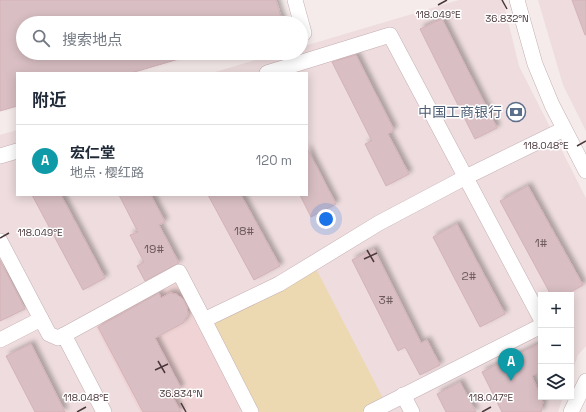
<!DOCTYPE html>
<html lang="zh">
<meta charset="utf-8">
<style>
body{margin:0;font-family:"Space Grotesk","Noto Sans SC",sans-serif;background:#f2f2f3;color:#1f2937}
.controls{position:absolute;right:12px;bottom:12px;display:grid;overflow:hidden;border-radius:0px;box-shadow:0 2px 10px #0003}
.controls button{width:36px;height:36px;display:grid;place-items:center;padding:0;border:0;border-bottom:1px solid #e0e1e3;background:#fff;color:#1f2937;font:20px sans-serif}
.you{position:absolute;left:326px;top:219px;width:14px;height:14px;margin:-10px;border:3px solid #fff;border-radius:50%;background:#1a73e8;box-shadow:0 0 0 6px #1a73e833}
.badge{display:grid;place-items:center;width:26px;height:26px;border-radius:50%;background:#ff19a9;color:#fff;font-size:13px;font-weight:700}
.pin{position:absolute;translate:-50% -33px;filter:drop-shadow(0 1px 2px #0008)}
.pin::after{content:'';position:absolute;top:21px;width:14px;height:12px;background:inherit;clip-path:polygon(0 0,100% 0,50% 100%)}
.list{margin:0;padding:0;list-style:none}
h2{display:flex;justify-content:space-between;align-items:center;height:52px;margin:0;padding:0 16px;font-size:17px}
h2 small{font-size:13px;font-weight:400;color:#747a83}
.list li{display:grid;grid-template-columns:26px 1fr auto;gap:12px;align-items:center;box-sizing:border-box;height:72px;padding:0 16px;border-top:1px solid #e0e1e3}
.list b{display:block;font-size:15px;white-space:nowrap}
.list p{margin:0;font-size:13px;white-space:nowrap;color:#747a83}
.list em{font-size:13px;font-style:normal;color:#747a83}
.icon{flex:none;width:22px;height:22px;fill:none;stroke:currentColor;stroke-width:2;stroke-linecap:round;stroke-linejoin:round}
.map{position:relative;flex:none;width:586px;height:412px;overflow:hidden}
.search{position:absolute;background:#fff;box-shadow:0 2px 10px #0003;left:16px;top:16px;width:292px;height:44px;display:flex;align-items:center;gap:10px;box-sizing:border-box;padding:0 14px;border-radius:22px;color:#747a83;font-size:15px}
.panel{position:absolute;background:#fff;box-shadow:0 2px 10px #0003;left:16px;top:72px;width:292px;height:124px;border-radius:0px}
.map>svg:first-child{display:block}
</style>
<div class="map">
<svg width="586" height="412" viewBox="0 0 586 412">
<defs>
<filter id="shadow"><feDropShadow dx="3.5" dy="-3.5" stdDeviation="2" flood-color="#0004"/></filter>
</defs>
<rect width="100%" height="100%" fill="#f6ebeb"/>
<g fill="#eedcde">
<path d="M 459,0 L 503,0 L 519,66 L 586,198 L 586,346 L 578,355 L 571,375 L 571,295 L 541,295 L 541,397 L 563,397 L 558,412 L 0,412 L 0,135 L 17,130 L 17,195 L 307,195 L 307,73 L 212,73 L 279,53 L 301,53 L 301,47 Z"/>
<path d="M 538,0 L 586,0 L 586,131 L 563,85 Z"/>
</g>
<path fill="#f0d4d5" d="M 177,281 L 243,409 L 238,412 L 140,412 L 94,324 Z"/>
<path fill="#ecd9b1" d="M 313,263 L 386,404 L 371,412 L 251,412 L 204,320 Z"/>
<g fill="#d9bfc3" stroke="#d4b2b7" filter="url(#shadow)">
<path d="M 0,0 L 276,0 L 283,23 L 23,23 L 23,53 L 188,53 L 189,56 L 131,73 L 17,73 L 17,106 L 0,111 Z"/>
<path d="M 572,0 L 586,0 L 586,35 L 585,35 Z"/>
<path d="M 442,19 L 497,128 L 475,139 L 420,29 Z"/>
<path d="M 356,55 L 394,130 L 388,134 L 409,174 L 386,186 L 365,144 L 372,141 L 332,62 Z"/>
<path d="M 307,148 L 336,204 L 311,217 L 300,195 L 307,195 Z"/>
<path d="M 528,186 L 583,285 L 565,295 L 551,295 L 500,201 Z"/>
<path d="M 32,195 L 61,195 L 105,278 L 83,290 Z"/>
<path d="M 119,195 L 151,195 L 165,222 L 159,225 L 179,263 L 145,281 L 137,266 L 144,262 L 130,235 L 138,232 Z"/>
<path d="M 208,195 L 241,195 L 280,266 L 254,280 Z"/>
<path d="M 457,224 L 505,314 L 480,327 L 433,237 Z"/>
<path d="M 374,249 L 421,343 L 427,340 L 440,365 L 420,375 L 405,347 L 398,351 L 352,260 Z"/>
<path d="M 0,260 L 25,309 L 0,321 Z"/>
<path d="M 159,293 L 161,298 L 170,293 L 176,294 L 183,299 L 187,307 L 188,314 L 183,323 L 155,338 L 181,388 L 171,394 L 181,412 L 143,412 L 98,327 Z"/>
<path d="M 541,343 L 541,371 L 532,376 L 543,402 L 541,412 L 502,412 L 482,372 Z"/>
<path d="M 31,344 L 65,412 L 35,412 L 6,356 Z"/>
<path d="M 460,382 L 476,412 L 446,412 L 437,394 Z"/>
</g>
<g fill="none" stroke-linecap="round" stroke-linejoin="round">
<g stroke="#c5afb2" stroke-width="16">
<g id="street">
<path d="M 295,0 L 304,33 L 301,34"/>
<path d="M 517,0 L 535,64 L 552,105 L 586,171"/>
<path d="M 267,73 L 390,35 L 541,319"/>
<path d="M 0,156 L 17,151"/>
<path d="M 0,241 L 41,319"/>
<path d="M 0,340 L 41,319 L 49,334 L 58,338 L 64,335"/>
<path d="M 403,395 L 412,412"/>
<path d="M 104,412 L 64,335 L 179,272 L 204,320"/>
<path d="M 251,412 L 204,320 L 279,284 L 379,223 L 464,178 L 564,129"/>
<path d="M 371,412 L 541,326"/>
<path d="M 571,412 L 586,381"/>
</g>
</g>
<use href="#street" stroke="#fff" stroke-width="15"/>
</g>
<path fill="none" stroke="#4b383b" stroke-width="1.5" d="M 502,0 L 507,9M 438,5 L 447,0M 577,146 L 586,141M 0,238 L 9,233M 367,250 L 374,262M 364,259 L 377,253M 158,361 L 165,373M 155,370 L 168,364M 181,403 L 186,412M 77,412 L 86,407M 482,412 L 491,407"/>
<defs>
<g id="bank-ring" transform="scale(1)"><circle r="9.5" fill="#fff" stroke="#5c6f8a" stroke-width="1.5"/><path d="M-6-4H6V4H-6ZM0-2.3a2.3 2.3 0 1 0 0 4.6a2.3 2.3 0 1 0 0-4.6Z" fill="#5c6f8a"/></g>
</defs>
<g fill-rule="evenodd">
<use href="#bank-ring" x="516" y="112"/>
</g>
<g text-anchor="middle" stroke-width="3" stroke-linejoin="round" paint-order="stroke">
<g font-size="12" fill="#6e5a5d">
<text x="244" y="235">18#</text>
<text x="541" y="247">1#</text>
<text x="154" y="253">19#</text>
<text x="469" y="280">2#</text>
<text x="386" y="304">3#</text>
</g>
<g font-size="14" fill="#4e5e75" stroke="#fff" text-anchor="end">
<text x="502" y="117">中国工商银行</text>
</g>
</g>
<g font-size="10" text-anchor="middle" fill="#4b383b" stroke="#fff" stroke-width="3" stroke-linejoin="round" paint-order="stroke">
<text x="438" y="18">118.049°E</text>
<text x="507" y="22">36.832°N</text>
<text x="546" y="149">118.048°E</text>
<text x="40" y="236">118.049°E</text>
<text x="181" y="397">36.834°N</text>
<text x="86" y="401">118.048°E</text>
<text x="491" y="401">118.047°E</text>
</g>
</svg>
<div class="controls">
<button>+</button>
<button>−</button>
<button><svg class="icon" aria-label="layers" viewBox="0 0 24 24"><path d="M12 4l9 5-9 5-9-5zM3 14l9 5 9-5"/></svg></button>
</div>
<div class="you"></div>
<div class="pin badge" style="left:511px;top:381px;background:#0f9aa8">A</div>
<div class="search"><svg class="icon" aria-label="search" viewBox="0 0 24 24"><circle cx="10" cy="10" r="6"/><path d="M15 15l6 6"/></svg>搜索地点</div>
<section class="panel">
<h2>附近<small></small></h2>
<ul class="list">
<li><span class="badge" style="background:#0f9aa8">A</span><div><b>宏仁堂</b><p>地点 · 樱红路</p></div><em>120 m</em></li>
</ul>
</section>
</div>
